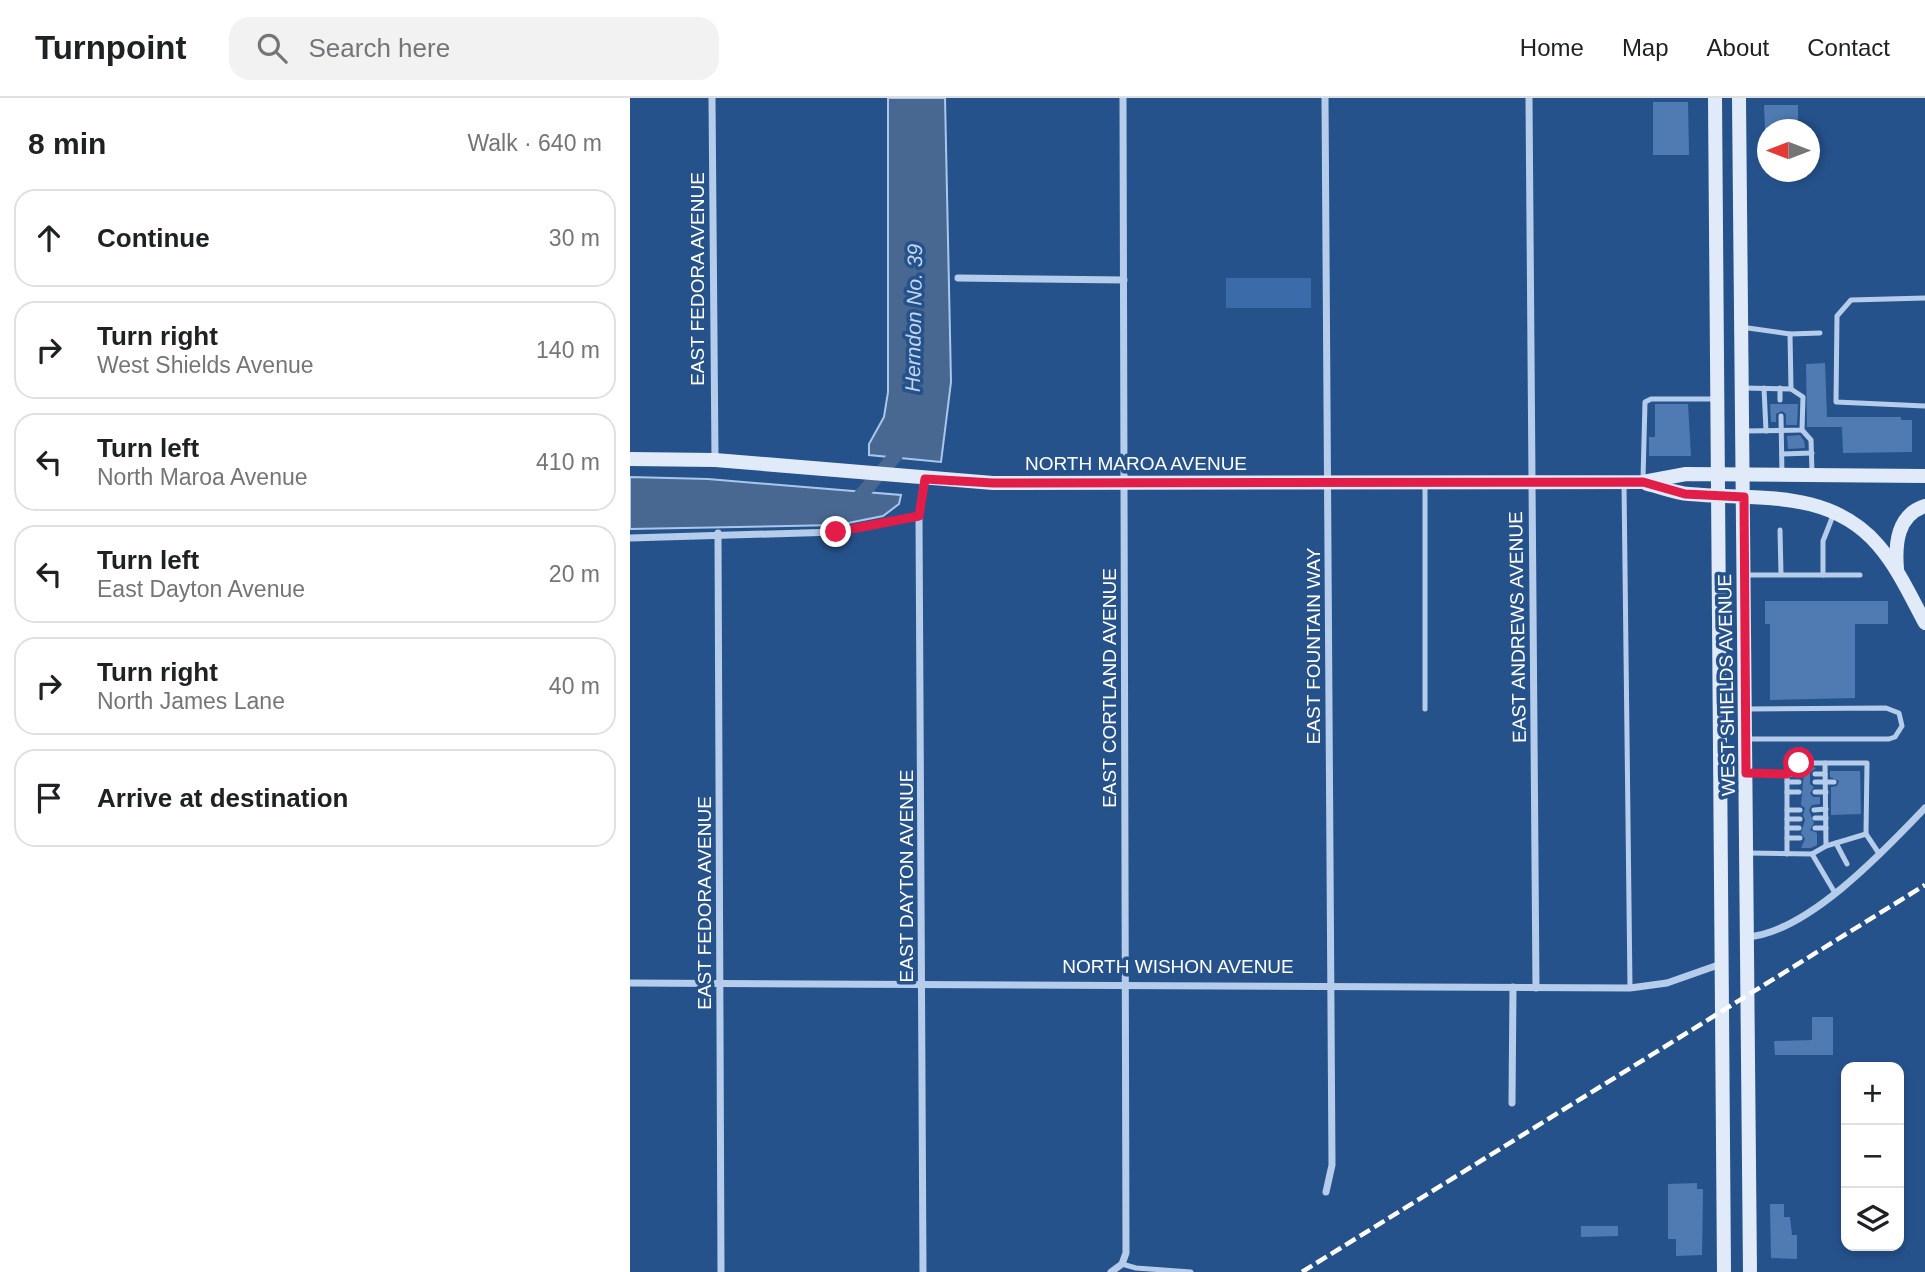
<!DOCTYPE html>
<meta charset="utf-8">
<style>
body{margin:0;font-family:Helvetica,sans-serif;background:#f2f2f2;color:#202124}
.controls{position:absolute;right:21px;bottom:21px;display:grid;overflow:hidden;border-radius:14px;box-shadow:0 4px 10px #0003}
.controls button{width:63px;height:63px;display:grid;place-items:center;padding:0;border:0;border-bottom:2px solid #e0e0e0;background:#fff;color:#202124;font:35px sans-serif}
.compass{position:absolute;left:1127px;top:21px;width:63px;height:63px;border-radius:50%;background:#fff;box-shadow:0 4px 10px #0003;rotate:270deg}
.stop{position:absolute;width:21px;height:21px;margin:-16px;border:5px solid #e11d48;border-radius:50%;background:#fff}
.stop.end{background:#e11d48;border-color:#fff;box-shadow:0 2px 7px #0008}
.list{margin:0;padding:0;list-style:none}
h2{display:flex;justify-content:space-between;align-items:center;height:91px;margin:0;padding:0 28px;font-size:30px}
h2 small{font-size:23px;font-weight:400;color:#757577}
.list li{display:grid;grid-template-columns:46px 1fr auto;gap:21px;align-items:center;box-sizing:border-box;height:98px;margin:0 14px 14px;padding:0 14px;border:2px solid #e0e0e0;border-radius:21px}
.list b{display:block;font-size:26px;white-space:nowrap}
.list p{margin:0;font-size:23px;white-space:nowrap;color:#757577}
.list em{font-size:23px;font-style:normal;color:#757577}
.icon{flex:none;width:38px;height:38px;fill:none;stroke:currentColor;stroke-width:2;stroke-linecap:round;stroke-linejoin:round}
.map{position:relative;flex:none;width:1295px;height:1174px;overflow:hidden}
header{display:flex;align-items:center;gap:42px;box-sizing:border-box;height:98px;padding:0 35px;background:#fff;border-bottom:2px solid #e0e0e0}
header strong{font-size:33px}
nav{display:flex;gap:38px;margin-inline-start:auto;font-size:24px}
.search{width:490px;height:63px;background:#f2f2f2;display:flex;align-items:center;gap:18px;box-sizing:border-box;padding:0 24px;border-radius:21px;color:#757577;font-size:26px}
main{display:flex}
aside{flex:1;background:#fff}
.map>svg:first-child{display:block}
</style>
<header>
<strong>Turnpoint</strong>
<div class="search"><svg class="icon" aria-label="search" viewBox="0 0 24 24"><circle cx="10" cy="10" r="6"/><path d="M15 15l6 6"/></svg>Search here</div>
<nav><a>Home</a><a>Map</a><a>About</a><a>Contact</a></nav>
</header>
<main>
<aside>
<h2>8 min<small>Walk · 640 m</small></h2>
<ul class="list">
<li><svg class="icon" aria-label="ahead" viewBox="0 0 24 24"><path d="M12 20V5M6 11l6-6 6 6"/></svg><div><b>Continue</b></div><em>30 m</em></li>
<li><svg class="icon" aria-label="right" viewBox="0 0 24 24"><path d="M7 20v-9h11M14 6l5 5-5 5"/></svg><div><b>Turn right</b><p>West Shields Avenue</p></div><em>140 m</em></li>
<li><svg class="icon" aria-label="left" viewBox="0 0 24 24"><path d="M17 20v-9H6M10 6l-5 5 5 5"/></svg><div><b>Turn left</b><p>North Maroa Avenue</p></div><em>410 m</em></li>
<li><svg class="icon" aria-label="left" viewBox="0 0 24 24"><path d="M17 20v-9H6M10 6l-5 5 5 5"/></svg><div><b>Turn left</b><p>East Dayton Avenue</p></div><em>20 m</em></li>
<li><svg class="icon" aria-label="right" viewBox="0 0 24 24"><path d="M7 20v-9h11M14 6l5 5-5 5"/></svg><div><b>Turn right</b><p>North James Lane</p></div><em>40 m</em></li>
<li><svg class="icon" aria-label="arrive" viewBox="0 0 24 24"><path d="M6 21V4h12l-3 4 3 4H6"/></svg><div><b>Arrive at destination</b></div></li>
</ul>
</aside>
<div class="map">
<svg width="1295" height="1174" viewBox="0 0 1295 1174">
<rect width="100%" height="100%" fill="#26528c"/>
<rect fill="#3b6ba8" x="596" y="180" width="85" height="30"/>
<g fill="#496891" stroke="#a9c7eb" stroke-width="2">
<path d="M 258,0 L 315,0 L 321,284 L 311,364 L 239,357 L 239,346 L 254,319 L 258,294 Z"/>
<path d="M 0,379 L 78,381 L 271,397 L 269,406 L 253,418 L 208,427 L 0,431 Z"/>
</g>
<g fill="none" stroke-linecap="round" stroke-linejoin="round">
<path stroke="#496891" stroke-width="14" d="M 223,406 L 266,357 L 271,346"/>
</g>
<g fill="#4f7bb2">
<path d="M 1023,4 L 1058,4 L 1059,57 L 1023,57 Z"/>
<path d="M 1134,7 L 1168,7 L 1168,32 L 1135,32 Z"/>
<path d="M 1195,265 L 1197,319 L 1271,319 L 1271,322 L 1282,322 L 1282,354 L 1213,355 L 1212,329 L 1177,329 L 1176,266 Z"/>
<path d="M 1025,306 L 1058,306 L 1061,358 L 1019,358 L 1019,339 L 1025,339 Z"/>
<path d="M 1140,306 L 1168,306 L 1167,327 L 1156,327 L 1156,316 L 1152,313 L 1146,316 L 1146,324 L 1141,324 Z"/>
<path d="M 1170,337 L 1174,343 L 1175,350 L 1158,351 L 1157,338 Z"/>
<path d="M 1135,503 L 1258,503 L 1258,526 L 1225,526 L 1225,600 L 1140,602 L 1140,526 L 1135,526 Z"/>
<path d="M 1174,663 L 1179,663 L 1180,668 L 1186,670 L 1180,675 L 1180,686 L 1184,689 L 1180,695 L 1183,699 L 1190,699 L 1190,706 L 1182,707 L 1179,712 L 1184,725 L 1180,732 L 1187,735 L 1187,747 L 1181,750 L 1171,750 L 1175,741 L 1171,735 L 1175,722 L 1173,717 L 1175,710 L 1171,707 L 1174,675 L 1170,670 Z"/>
<path d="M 1200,673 L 1230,673 L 1231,716 L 1201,717 L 1201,689 L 1207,688 L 1209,683 L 1200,679 Z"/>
<path d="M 1182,919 L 1203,919 L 1203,957 L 1145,957 L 1144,943 L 1182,942 Z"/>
<path d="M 1067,1085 L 1067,1091 L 1073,1091 L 1072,1157 L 1046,1158 L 1046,1141 L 1038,1141 L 1038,1086 Z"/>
<path d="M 1140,1106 L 1154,1106 L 1154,1119 L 1160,1119 L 1162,1137 L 1167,1137 L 1167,1161 L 1141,1160 Z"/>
<path d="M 951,1128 L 988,1128 L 988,1138 L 951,1139 Z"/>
</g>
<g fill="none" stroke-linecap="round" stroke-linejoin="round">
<g stroke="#b5cdea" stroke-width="5">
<path d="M 1295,200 L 1221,202 L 1207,218 L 1206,304 L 1295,308"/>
<path d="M 1111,229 L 1160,236 L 1190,235"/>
<path d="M 1160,236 L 1161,291"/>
<path d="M 1112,290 L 1161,291 L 1173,299 L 1172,332 L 1114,333"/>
<path d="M 1134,290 L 1136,333"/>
<path d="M 1150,290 L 1150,302"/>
<path d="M 1151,318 L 1152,377"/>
<path d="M 1172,332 L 1181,342 L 1182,374"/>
<path d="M 1152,356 L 1182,355"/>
<path d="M 1013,381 L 1015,304 L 1021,301 L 1084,301"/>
<path d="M 994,386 L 1000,890"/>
<path d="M 795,387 L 795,611"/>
<path d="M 1150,432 L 1151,476"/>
<path d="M 1114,477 L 1230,477"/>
<path d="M 1193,477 L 1193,443 L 1204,415"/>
<path d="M 1115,641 L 1259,641 L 1265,639 L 1272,628 L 1269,615 L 1256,610 L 1118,611"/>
<path d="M 1184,665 L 1237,665 L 1236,736"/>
<path d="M 1195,665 L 1196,748"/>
<path d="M 1117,675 L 1157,676 L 1157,756"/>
<path d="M 1157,676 L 1160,669 L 1169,665"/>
<path d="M 1157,676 L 1169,676"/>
<path d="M 1185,676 L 1195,676"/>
<path d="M 1157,684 L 1169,684"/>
<path d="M 1185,684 L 1204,684"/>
<path d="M 1157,694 L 1169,694"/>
<path d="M 1185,694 L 1196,694"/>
<path d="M 1157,712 L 1170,712"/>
<path d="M 1184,712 L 1196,711"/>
<path d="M 1185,720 L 1196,720"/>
<path d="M 1157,721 L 1170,721"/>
<path d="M 1157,730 L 1169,730"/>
<path d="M 1185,730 L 1196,730"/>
<path d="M 1157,740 L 1170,740"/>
<path d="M 1206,745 L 1217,766"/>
<path d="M 1118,755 L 1182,756 L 1205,795"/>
<path d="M 1182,756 L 1196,748 L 1236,736 L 1250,757"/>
<path d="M 492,1166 L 506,1170 L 561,1174"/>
</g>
<g stroke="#b5cdea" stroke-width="7">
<path d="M 82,0 L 85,361"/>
<path d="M 695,0 L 702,1067 L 696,1094"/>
<path d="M 899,0 L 906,890"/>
<path d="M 328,180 L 494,182"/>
<path d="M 88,435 L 91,1174"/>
<path d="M 0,440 L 206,434 L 289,418"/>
<path d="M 1117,839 C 1177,835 1254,753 1295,710"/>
<path d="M 0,885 L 1000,890 L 1037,885 L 1091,866"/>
<path d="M 882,1005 L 883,889"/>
<path d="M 293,1174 L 289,418 L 294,381"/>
<path d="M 481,1174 L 492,1166 L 496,1155 L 493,0"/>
</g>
<g stroke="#e0eaf8" stroke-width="14">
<path d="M 1085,0 L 1094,1174"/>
<path d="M 1109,0 L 1120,1174"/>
<path d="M 0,361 L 85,362 L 363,385 L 1013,384 L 1056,376 L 1295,378"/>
<path d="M 1017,386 C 1031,389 1045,395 1059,396 C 1126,402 1199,390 1248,447 C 1268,470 1281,499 1295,525"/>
<path d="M 1267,471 C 1265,446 1267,417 1295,408"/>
</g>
<path stroke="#fff" stroke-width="4.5" stroke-dasharray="12 5" stroke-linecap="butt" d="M 672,1174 L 1295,787"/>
</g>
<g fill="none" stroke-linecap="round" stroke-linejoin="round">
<path stroke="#e11d48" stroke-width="9" d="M 206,434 L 289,418 L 295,381 L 363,385 L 1013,384 L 1055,396 L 1114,399 L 1116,675 L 1157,676 L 1160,669 L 1169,665"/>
</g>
<g text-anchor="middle" stroke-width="7" stroke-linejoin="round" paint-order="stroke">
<g font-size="19" fill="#fff" stroke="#26528c">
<text transform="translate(67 181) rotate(-90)" y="7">EAST FEDORA AVENUE</text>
<text x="506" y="372">NORTH MAROA AVENUE</text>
<text transform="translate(887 529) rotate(-91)" y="7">EAST ANDREWS AVENUE</text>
<text transform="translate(683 548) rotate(-90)" y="7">EAST FOUNTAIN WAY</text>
<text transform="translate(1096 587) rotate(-91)" y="7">WEST SHIELDS AVENUE</text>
<text transform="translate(479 590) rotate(-90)" y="7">EAST CORTLAND AVENUE</text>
<text transform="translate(276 778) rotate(-90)" y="7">EAST DAYTON AVENUE</text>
<text transform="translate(74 805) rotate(-90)" y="7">EAST FEDORA AVENUE</text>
<text x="548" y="875">NORTH WISHON AVENUE</text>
</g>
<g font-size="21" font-style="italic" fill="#c1d7f1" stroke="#26528c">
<text transform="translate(284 220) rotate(-89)" y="7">Herndon No. 39</text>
</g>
</g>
</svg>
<div class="controls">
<button>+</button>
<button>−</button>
<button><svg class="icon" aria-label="layers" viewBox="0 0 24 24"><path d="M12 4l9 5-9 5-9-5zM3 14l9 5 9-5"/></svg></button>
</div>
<svg class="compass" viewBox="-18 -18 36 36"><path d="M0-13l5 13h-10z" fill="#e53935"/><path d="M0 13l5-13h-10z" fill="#757577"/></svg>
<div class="stop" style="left:1169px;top:665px"></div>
<div class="stop end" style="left:206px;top:434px"></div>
</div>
</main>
